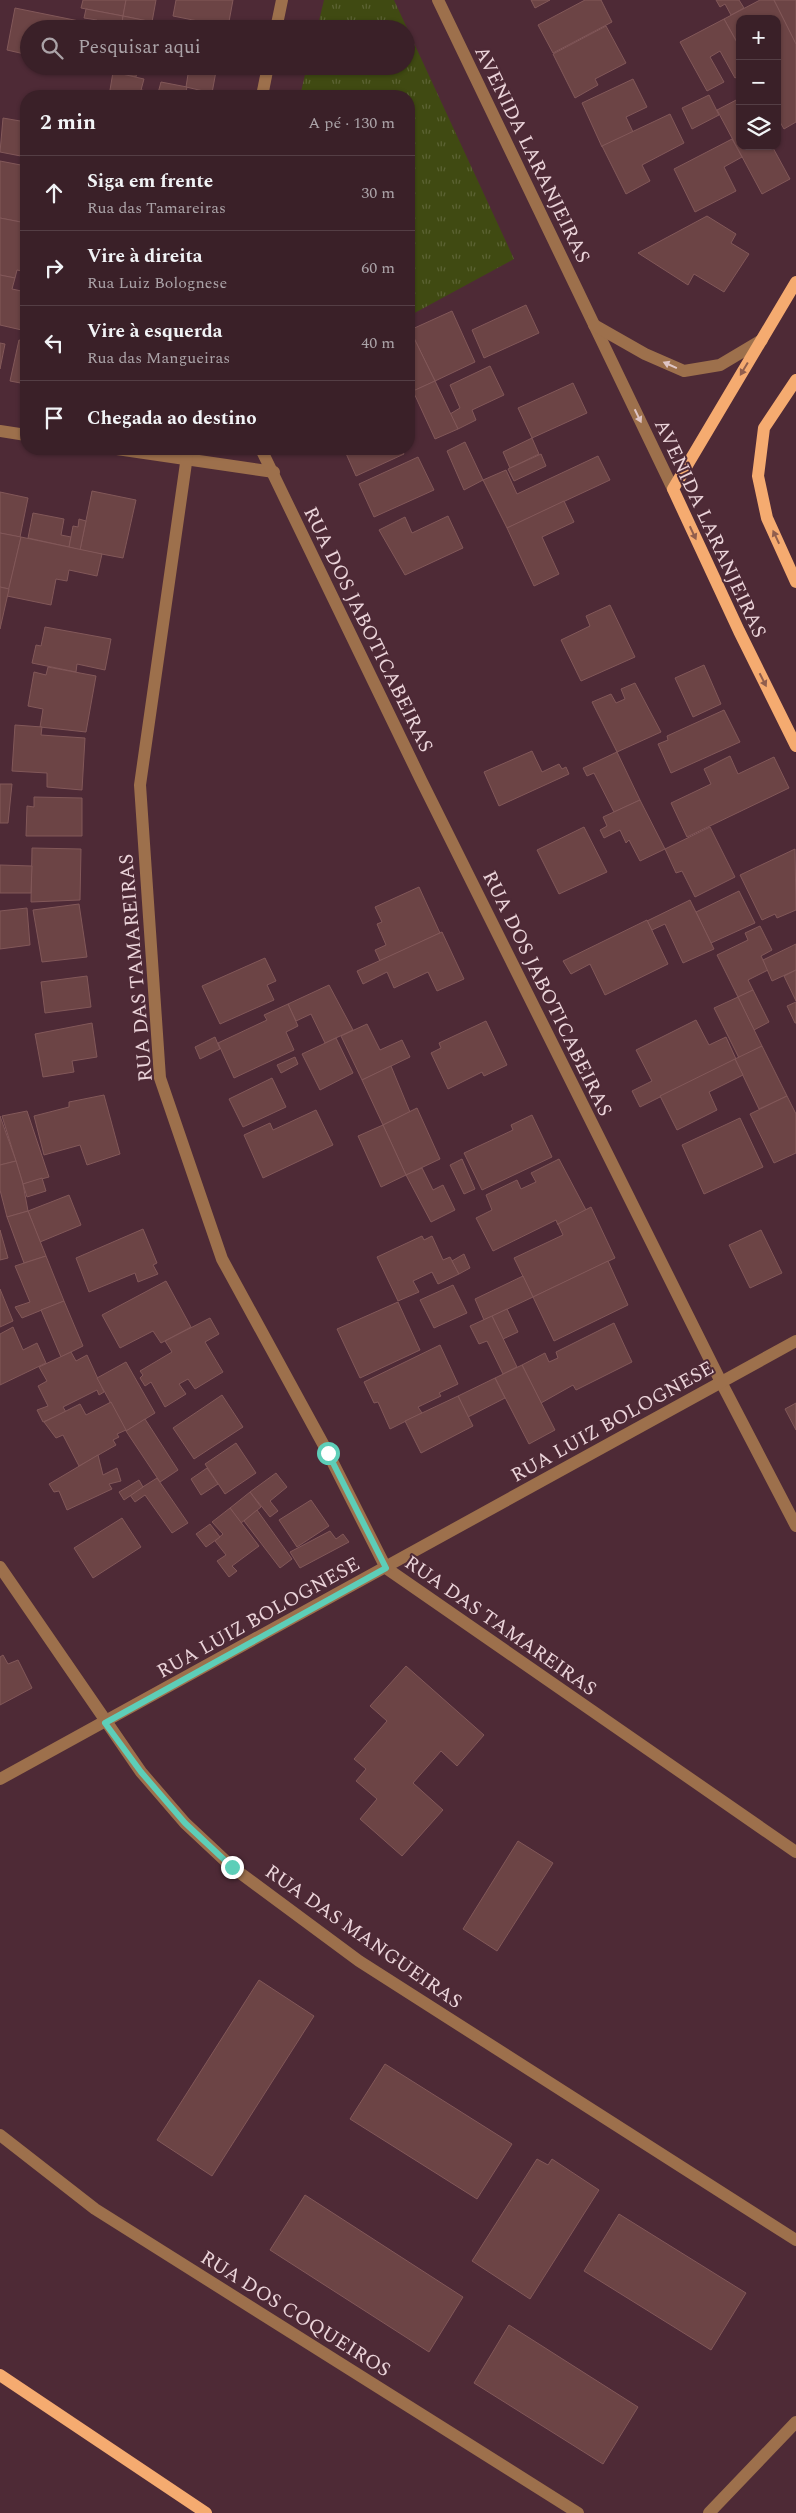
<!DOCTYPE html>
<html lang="pt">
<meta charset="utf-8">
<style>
body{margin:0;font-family:Spectral,serif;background:#412830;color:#f1f3f6}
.controls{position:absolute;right:15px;top:15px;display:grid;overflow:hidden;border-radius:10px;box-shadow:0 1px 4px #0004}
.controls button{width:45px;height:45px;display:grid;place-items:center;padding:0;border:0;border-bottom:1px solid #543e45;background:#3a2028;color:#f1f3f6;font:25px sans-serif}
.stop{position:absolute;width:15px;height:15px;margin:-11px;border:4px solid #5dceb8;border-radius:50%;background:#fff}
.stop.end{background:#5dceb8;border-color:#fff;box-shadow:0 1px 5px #0008}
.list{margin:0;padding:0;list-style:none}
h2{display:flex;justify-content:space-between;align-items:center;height:65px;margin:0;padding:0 20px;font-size:21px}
h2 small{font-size:16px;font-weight:400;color:#aba3a8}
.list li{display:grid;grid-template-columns:32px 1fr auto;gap:15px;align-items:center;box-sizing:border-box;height:75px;padding:0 20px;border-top:1px solid #543e45}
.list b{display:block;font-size:19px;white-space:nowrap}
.list p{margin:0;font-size:16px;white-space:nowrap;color:#aba3a8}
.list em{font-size:16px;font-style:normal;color:#aba3a8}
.icon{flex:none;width:28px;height:28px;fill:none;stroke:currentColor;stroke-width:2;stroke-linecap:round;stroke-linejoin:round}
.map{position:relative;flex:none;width:796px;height:2513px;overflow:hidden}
.search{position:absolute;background:#3a2028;box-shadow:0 1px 4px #0004;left:20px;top:20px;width:395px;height:55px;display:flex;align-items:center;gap:12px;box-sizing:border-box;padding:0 18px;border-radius:28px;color:#aba3a8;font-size:19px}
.panel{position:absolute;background:#3a2028;box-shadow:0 1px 4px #0004;left:20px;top:90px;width:395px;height:365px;border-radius:20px}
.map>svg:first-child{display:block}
</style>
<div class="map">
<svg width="796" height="2513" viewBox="0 0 796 2513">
<defs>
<pattern id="park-tufts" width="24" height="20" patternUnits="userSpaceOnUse" patternTransform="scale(1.25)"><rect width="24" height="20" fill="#404a12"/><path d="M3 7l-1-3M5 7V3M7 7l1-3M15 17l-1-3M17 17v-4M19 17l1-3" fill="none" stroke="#5c6334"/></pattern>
</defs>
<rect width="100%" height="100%" fill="#4e2a36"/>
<path fill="url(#park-tufts)" d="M 324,0 L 394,0 L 514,259 L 409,316 L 409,96 L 300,96 L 307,66 L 406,66 L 406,29 L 317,29 Z"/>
<g fill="#6c4445" stroke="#825859">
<path d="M 83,0 L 126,0 L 123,16 L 81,8 Z"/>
<path d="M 126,0 L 156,0 L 152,22 L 123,16 Z"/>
<path d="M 176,0 L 233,0 L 228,27 L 173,16 Z"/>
<path d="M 531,0 L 550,0 L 535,8 Z"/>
<path d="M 585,0 L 601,0 L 612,22 L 553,53 L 538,25 Z"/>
<path d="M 716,0 L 739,0 L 744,8 L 731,15 L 725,4 L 720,7 Z"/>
<path d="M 760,0 L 774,0 L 796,43 L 796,122 L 784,129 L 777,117 L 777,19 L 740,19 L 740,41 L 737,42 L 724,19 Z"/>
<path d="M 774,0 L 796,0 L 796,44 Z"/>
<path d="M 15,8 L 84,22 L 83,29 L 29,29 L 29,55 L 7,50 Z"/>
<path d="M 86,9 L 123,16 L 121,29 L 95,29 L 97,20 L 84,18 Z"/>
<path d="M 123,16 L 188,29 L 121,29 Z"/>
<path d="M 724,19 L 740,48 L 740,75 L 735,78 L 720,51 L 710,57 L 724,82 L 707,91 L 680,42 Z"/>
<path d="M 606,26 L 626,63 L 595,79 L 598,85 L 575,98 L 553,54 Z"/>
<path d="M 95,66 L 114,66 L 113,72 L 95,68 Z"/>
<path d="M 114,66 L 138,66 L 136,77 L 113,72 Z"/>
<path d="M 180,66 L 217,66 L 212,93 L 186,87 L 189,68 Z"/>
<path d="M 113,72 L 144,79 L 141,90 L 158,93 L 161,82 L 187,87 L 185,96 L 109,96 Z"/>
<path d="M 633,79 L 647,107 L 626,117 L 633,132 L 602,147 L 582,103 Z"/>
<path d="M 709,95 L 719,115 L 692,129 L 682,108 Z"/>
<path d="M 740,98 L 740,146 L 772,146 L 790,179 L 762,194 L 717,110 Z"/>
<path d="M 670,114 L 684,143 L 642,165 L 650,181 L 626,194 L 602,146 Z"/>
<path d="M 3,118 L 26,122 L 26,157 L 0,152 Z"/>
<path d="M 732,139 L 742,157 L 724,167 L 736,191 L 695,212 L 674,169 Z"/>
<path d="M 0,161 L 26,166 L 26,223 L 0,218 Z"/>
<path d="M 707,216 L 736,234 L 731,243 L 749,254 L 724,292 L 694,274 L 688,285 L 638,253 Z"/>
<path d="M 0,218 L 26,223 L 26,272 L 17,270 L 15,278 L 0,275 Z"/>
<path d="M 0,275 L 15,278 L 12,289 L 26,292 L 26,331 L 0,325 Z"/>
<path d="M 526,305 L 539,333 L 484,358 L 472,330 Z"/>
<path d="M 452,311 L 475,362 L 435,381 L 410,330 Z"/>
<path d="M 410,330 L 435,381 L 409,393 L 409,331 Z"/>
<path d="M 19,340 L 26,342 L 26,384 L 10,381 Z"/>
<path d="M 0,343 L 5,344 L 0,369 Z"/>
<path d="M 490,366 L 504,395 L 472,410 L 476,420 L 458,429 L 450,414 L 460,408 L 450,385 Z"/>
<path d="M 435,381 L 458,429 L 435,439 L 413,391 Z"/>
<path d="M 573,383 L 587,413 L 532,438 L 518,408 Z"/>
<path d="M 532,438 L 539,454 L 510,468 L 503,452 Z"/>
<path d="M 465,442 L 483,480 L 464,490 L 447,451 Z"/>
<path d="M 344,449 L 401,449 L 404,454 L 356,476 Z"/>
<path d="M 541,454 L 546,466 L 514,481 L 508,469 Z"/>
<path d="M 598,456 L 610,480 L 507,528 L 483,480 L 506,470 L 517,494 Z"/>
<path d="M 418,457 L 434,490 L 374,517 L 359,484 Z"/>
<path d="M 92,491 L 136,500 L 123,558 L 80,550 Z"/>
<path d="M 0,492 L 28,498 L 20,537 L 0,533 Z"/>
<path d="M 564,501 L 574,522 L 542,537 L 559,574 L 534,586 L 507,528 Z"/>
<path d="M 33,513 L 64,519 L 61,535 L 71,537 L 69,547 L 28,538 Z"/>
<path d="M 448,516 L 463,548 L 405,575 L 379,530 L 405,517 L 412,533 Z"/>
<path d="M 79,519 L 86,521 L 80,550 L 69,547 L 73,526 L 78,527 Z"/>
<path d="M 0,533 L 21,537 L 9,589 L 0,587 Z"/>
<path d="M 21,537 L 102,554 L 97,576 L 69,570 L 67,581 L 56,579 L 51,605 L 7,596 Z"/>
<path d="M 0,587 L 9,589 L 0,629 Z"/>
<path d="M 610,605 L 635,657 L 581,681 L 561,640 L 590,626 L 586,616 Z"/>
<path d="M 45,627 L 111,639 L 105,670 L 77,664 L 76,672 L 32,663 L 36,645 L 41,646 Z"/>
<path d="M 704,665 L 721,704 L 693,717 L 675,678 Z"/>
<path d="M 48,667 L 96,676 L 86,732 L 40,727 L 43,709 L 28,706 L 34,672 L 46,675 Z"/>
<path d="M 635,683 L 661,732 L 617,752 L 592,702 L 611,694 L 616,703 L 625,699 L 621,689 Z"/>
<path d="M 724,710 L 740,742 L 671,773 L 658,744 L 668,740 L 667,736 Z"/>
<path d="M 15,725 L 42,727 L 41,735 L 85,738 L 82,790 L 47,787 L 47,773 L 12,771 Z"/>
<path d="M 532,751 L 542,772 L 559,764 L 562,769 L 566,767 L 569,774 L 499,806 L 484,772 Z"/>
<path d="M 617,752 L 640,800 L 614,812 L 594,773 L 587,776 L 583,768 Z"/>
<path d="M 730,756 L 738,774 L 774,757 L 789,788 L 687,837 L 671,803 L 711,784 L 704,769 Z"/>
<path d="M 0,784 L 12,784 L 8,823 L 0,823 Z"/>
<path d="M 34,797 L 82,798 L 82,836 L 26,836 L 27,806 L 34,807 Z"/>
<path d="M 640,800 L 665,849 L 640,861 L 629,840 L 626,843 L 620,830 L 604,838 L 600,830 L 607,826 L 603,817 Z"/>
<path d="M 584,827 L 607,872 L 559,894 L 537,850 Z"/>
<path d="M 710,827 L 735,877 L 695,897 L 682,871 L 676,873 L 665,849 Z"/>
<path d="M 32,848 L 81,849 L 80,900 L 31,902 Z"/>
<path d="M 795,849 L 796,910 L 777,918 L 775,914 L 762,920 L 740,875 Z"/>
<path d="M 0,865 L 32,866 L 31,893 L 0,893 Z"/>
<path d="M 419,887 L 440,933 L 380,961 L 375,950 L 386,945 L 377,924 L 382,922 L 375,907 Z"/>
<path d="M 739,891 L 755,923 L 711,943 L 696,912 Z"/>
<path d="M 690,900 L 714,949 L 683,963 L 665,924 L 652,930 L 647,921 Z"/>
<path d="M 79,904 L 87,957 L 42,962 L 33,910 Z"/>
<path d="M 27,908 L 30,945 L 0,949 L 0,911 Z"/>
<path d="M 647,920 L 668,964 L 605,995 L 590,964 L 571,974 L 563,961 Z"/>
<path d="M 760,926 L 772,950 L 761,956 L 768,970 L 748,980 L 753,990 L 738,997 L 717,955 L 748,940 L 745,933 Z"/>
<path d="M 442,932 L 464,979 L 437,991 L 428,972 L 394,988 L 387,972 L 363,984 L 357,971 Z"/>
<path d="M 796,944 L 796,970 L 772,981 L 763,960 Z"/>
<path d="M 265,958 L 276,981 L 267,985 L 274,1000 L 220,1024 L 202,986 Z"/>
<path d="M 796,970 L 796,1001 L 784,976 Z"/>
<path d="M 87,976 L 91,1007 L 45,1013 L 41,982 Z"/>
<path d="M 329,985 L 353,1030 L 325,1043 L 311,1014 L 296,1021 L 288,1004 Z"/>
<path d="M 753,990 L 769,1022 L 754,1030 L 738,997 Z"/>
<path d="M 738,997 L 762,1046 L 739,1058 L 714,1008 Z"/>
<path d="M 796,1002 L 796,1023 L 795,1023 L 787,1006 Z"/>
<path d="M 288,1004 L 298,1026 L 286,1032 L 294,1050 L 234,1078 L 218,1043 L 267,1020 L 264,1015 Z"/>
<path d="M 696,1020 L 709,1045 L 726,1037 L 736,1059 L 640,1107 L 632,1091 L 652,1081 L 636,1050 Z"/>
<path d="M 486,1021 L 507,1065 L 484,1076 L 482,1072 L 448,1089 L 431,1053 L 441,1048 L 439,1043 Z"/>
<path d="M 92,1023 L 97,1057 L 72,1061 L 74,1072 L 43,1077 L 35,1034 Z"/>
<path d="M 367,1024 L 380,1050 L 402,1040 L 410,1057 L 362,1080 L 341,1036 Z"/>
<path d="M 215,1037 L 220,1049 L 200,1059 L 195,1047 Z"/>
<path d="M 336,1038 L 353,1073 L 320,1090 L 302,1054 Z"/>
<path d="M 762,1046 L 787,1096 L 759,1109 L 735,1059 Z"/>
<path d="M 295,1057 L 298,1064 L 281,1073 L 277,1065 Z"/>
<path d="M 735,1059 L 743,1075 L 709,1092 L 717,1110 L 677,1130 L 660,1096 Z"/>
<path d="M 391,1066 L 410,1112 L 383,1125 L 362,1080 Z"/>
<path d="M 272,1078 L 286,1107 L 243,1127 L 229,1099 Z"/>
<path d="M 104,1095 L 120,1154 L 87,1165 L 80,1145 L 44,1155 L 34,1116 L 69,1107 L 69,1102 Z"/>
<path d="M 787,1096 L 796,1114 L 796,1153 L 774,1163 L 750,1114 Z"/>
<path d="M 417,1108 L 440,1159 L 406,1175 L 383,1125 Z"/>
<path d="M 316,1110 L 333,1145 L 263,1178 L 244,1135 L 270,1123 L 273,1130 Z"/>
<path d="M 27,1111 L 49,1177 L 23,1184 L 2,1116 Z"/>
<path d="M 532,1115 L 552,1157 L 482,1190 L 464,1153 L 513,1130 L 511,1125 Z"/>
<path d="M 0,1116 L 16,1161 L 0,1165 Z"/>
<path d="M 740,1118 L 763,1167 L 704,1194 L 682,1145 Z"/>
<path d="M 383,1125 L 406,1175 L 381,1187 L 358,1136 Z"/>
<path d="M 462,1159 L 475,1189 L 464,1194 L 450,1165 Z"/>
<path d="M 559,1159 L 586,1210 L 558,1225 L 556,1220 L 493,1251 L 476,1218 L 492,1210 L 486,1195 L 517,1180 L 521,1189 L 536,1182 L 531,1173 Z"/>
<path d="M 16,1161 L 23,1184 L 28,1211 L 7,1217 L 0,1190 L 0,1165 Z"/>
<path d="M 422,1168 L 433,1190 L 443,1185 L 455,1210 L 431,1222 L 406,1175 Z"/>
<path d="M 42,1178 L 46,1191 L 27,1197 L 23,1184 Z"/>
<path d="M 69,1195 L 81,1225 L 40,1242 L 28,1211 Z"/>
<path d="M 591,1207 L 615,1258 L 533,1297 L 514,1258 L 563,1235 L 558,1224 Z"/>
<path d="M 28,1211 L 46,1256 L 24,1263 L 7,1217 Z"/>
<path d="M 143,1229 L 157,1263 L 153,1265 L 158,1274 L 138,1282 L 135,1273 L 89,1292 L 76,1258 Z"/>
<path d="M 0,1230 L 8,1258 L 0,1260 Z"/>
<path d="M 761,1230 L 782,1273 L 750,1288 L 729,1245 Z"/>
<path d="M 422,1236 L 424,1240 L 432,1236 L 443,1260 L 450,1257 L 459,1274 L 438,1284 L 432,1272 L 413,1281 L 419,1292 L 398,1301 L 377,1257 Z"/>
<path d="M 464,1254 L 470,1268 L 459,1274 L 452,1261 Z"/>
<path d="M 46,1256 L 64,1301 L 22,1318 L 15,1307 L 30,1302 L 15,1266 Z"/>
<path d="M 608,1261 L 628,1305 L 554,1341 L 533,1297 Z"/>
<path d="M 523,1276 L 533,1297 L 484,1320 L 475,1299 Z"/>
<path d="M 166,1281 L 191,1327 L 161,1343 L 153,1331 L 120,1348 L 102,1315 Z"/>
<path d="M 453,1285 L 467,1313 L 434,1328 L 420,1300 Z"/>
<path d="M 0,1289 L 13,1321 L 0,1327 Z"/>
<path d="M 64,1301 L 83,1346 L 61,1357 L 41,1310 Z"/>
<path d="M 398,1302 L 420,1350 L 360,1378 L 337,1329 Z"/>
<path d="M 507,1309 L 518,1332 L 503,1339 L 492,1316 Z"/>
<path d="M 492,1316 L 517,1367 L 503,1374 L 487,1341 L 479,1344 L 470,1326 Z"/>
<path d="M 210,1318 L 219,1334 L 205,1342 L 223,1372 L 195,1389 L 188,1379 L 179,1384 L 186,1394 L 165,1407 L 151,1382 L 145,1386 L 140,1378 L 143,1375 L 140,1371 L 172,1352 L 165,1341 Z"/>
<path d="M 614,1323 L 632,1362 L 576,1390 L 573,1385 L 541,1403 L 522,1365 L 545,1353 L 549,1362 L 558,1358 L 556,1352 Z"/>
<path d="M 13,1327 L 23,1350 L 37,1343 L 46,1363 L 0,1385 L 0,1334 Z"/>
<path d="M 440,1345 L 458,1384 L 439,1393 L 441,1396 L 418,1407 L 422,1413 L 390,1429 L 378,1402 L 374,1403 L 364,1382 Z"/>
<path d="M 71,1352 L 76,1361 L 87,1355 L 104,1392 L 99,1395 L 97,1390 L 63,1407 L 66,1412 L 43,1422 L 37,1410 L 48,1406 L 38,1386 L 47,1381 L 39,1367 Z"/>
<path d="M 126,1362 L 155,1413 L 126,1431 L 97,1378 Z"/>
<path d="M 522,1365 L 555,1430 L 529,1444 L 495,1378 Z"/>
<path d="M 495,1378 L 505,1398 L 468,1417 L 458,1396 Z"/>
<path d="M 222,1395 L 243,1427 L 194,1459 L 173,1428 Z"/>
<path d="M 458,1396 L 473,1426 L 421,1453 L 405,1421 Z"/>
<path d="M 111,1402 L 126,1430 L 117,1434 L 119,1437 L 113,1440 L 116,1445 L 79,1466 L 63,1435 L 56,1438 L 44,1422 L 80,1404 L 86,1415 Z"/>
<path d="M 796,1403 L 796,1430 L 785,1409 Z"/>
<path d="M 145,1419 L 178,1470 L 160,1482 L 126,1431 Z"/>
<path d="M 236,1443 L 256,1473 L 225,1494 L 205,1464 Z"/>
<path d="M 98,1455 L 103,1475 L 117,1468 L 121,1481 L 109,1484 L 112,1489 L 67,1510 L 59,1491 L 54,1492 L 49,1484 Z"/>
<path d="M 207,1468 L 218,1484 L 201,1495 L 191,1479 Z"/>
<path d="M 276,1473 L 287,1487 L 270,1501 L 278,1511 L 270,1517 L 250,1492 Z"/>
<path d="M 157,1478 L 188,1523 L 172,1533 L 145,1495 L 135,1502 L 130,1495 Z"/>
<path d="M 139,1480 L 143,1487 L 124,1500 L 119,1492 Z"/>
<path d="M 250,1492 L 261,1507 L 241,1523 L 230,1508 Z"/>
<path d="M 311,1500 L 329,1526 L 297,1547 L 279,1520 Z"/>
<path d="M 230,1508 L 259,1546 L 232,1566 L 237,1571 L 229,1577 L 217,1561 L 226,1555 L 215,1541 L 223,1534 L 212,1522 Z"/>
<path d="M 257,1510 L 292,1559 L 280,1568 L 244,1521 Z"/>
<path d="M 122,1518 L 141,1547 L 93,1578 L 74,1548 Z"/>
<path d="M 210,1524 L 220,1537 L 206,1547 L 196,1534 Z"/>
<path d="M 330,1531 L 336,1539 L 343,1534 L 349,1542 L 300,1568 L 290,1552 Z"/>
<path d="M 3,1655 L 8,1664 L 18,1660 L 32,1688 L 0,1705 L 0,1657 Z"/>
<path d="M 406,1666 L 484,1735 L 457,1766 L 441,1751 L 413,1783 L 443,1810 L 402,1856 L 360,1819 L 377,1799 L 356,1781 L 366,1769 L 354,1759 L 387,1721 L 370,1706 Z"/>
<path d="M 518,1841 L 553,1863 L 497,1951 L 463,1929 Z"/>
<path d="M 259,1980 L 314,2016 L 212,2176 L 157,2140 Z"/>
<path d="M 385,2064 L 512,2144 L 477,2199 L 350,2119 Z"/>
<path d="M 537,2159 L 548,2165 L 552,2159 L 599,2190 L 530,2299 L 472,2261 Z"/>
<path d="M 305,2195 L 463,2297 L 429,2352 L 270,2250 Z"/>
<path d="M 619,2214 L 746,2293 L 711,2350 L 584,2271 Z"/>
<path d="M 509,2325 L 638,2407 L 603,2464 L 474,2383 Z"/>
</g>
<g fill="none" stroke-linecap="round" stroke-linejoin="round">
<g stroke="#9d704c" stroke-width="12">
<path d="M 438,0 L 673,489"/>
<path d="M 276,29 L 282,0"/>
<path d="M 262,96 L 268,66"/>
<path d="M 594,325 L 645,354 L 684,371 L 720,365 L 762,340"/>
<path d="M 0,431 L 26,435"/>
<path d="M 117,449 L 274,472"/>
<path d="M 188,449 L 140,785 L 160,1078 L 222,1259 L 328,1453 L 386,1568 L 796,1852"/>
<path d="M 261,449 L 421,780 L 721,1382 L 796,1526"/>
<path d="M 0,1567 L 141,1772 L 185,1823 L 232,1867 L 359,1961 L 796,2240"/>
<path d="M 0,1779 L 796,1341"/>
<path d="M 0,2135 L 95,2209 L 578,2513"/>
<path d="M 709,2513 L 796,2422"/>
</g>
<g stroke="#f5ab70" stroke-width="12">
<path d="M 796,282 L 673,489 L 739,631 L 796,746"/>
<path d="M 796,380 L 764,428 L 758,476 L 767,518 L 796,582"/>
<path d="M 0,2375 L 206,2513"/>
</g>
</g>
<defs><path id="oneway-solid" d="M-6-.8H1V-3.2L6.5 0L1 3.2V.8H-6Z" transform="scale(1.25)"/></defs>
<g fill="#dfc5c5">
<use href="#oneway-solid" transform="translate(670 365) rotate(-156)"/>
<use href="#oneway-solid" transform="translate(638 416) rotate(64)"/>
</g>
<g fill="#915e4d">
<use href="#oneway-solid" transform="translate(744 369) rotate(121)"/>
<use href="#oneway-solid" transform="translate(693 533) rotate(65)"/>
<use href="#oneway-solid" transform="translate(776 537) rotate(-115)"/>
<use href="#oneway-solid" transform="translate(763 680) rotate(63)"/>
</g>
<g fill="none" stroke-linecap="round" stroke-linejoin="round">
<path stroke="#5dceb8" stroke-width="6" d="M 232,1867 L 185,1823 L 141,1772 L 105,1723 L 386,1568 L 328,1453"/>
</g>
<g text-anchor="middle" stroke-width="4" stroke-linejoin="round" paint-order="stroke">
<g font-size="20" fill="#ebd4da" stroke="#4e2a36">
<text transform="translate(533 154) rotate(64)" y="7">AVENIDA LARANJEIRAS</text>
<text transform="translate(711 528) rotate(65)" y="7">AVENIDA LARANJEIRAS</text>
<text transform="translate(369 629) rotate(64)" y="7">RUA DOS JABOTICABEIRAS</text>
<text transform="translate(135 968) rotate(-95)" y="7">RUA DAS TAMAREIRAS</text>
<text transform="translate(548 993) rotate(64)" y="7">RUA DOS JABOTICABEIRAS</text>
<text transform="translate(612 1421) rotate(-29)" y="7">RUA LUIZ BOLOGNESE</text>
<text transform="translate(258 1617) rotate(-29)" y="7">RUA LUIZ BOLOGNESE</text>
<text transform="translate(501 1625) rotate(35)" y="7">RUA DAS TAMAREIRAS</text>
<text transform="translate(364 1936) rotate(35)" y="7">RUA DAS MANGUEIRAS</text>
<text transform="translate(296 2313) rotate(32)" y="7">RUA DOS COQUEIROS</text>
</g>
</g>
</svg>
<div class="controls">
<button>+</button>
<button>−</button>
<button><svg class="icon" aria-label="layers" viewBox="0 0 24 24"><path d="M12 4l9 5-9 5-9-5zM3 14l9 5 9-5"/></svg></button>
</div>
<div class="stop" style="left:328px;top:1453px"></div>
<div class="stop end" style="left:232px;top:1867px"></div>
<div class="search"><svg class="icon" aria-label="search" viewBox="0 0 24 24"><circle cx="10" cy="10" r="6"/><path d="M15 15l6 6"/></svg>Pesquisar aqui</div>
<section class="panel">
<h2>2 min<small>A pé · 130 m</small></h2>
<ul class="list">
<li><svg class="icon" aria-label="ahead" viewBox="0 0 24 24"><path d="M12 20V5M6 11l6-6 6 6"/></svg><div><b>Siga em frente</b><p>Rua das Tamareiras</p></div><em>30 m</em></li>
<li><svg class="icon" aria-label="right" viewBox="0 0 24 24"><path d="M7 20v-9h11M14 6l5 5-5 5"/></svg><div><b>Vire à direita</b><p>Rua Luiz Bolognese</p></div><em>60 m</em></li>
<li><svg class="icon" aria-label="left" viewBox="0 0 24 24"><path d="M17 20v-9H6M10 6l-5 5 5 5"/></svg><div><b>Vire à esquerda</b><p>Rua das Mangueiras</p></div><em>40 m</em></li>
<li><svg class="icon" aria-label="arrive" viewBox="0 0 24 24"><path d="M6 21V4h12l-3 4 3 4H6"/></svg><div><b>Chegada ao destino</b></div></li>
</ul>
</section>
</div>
